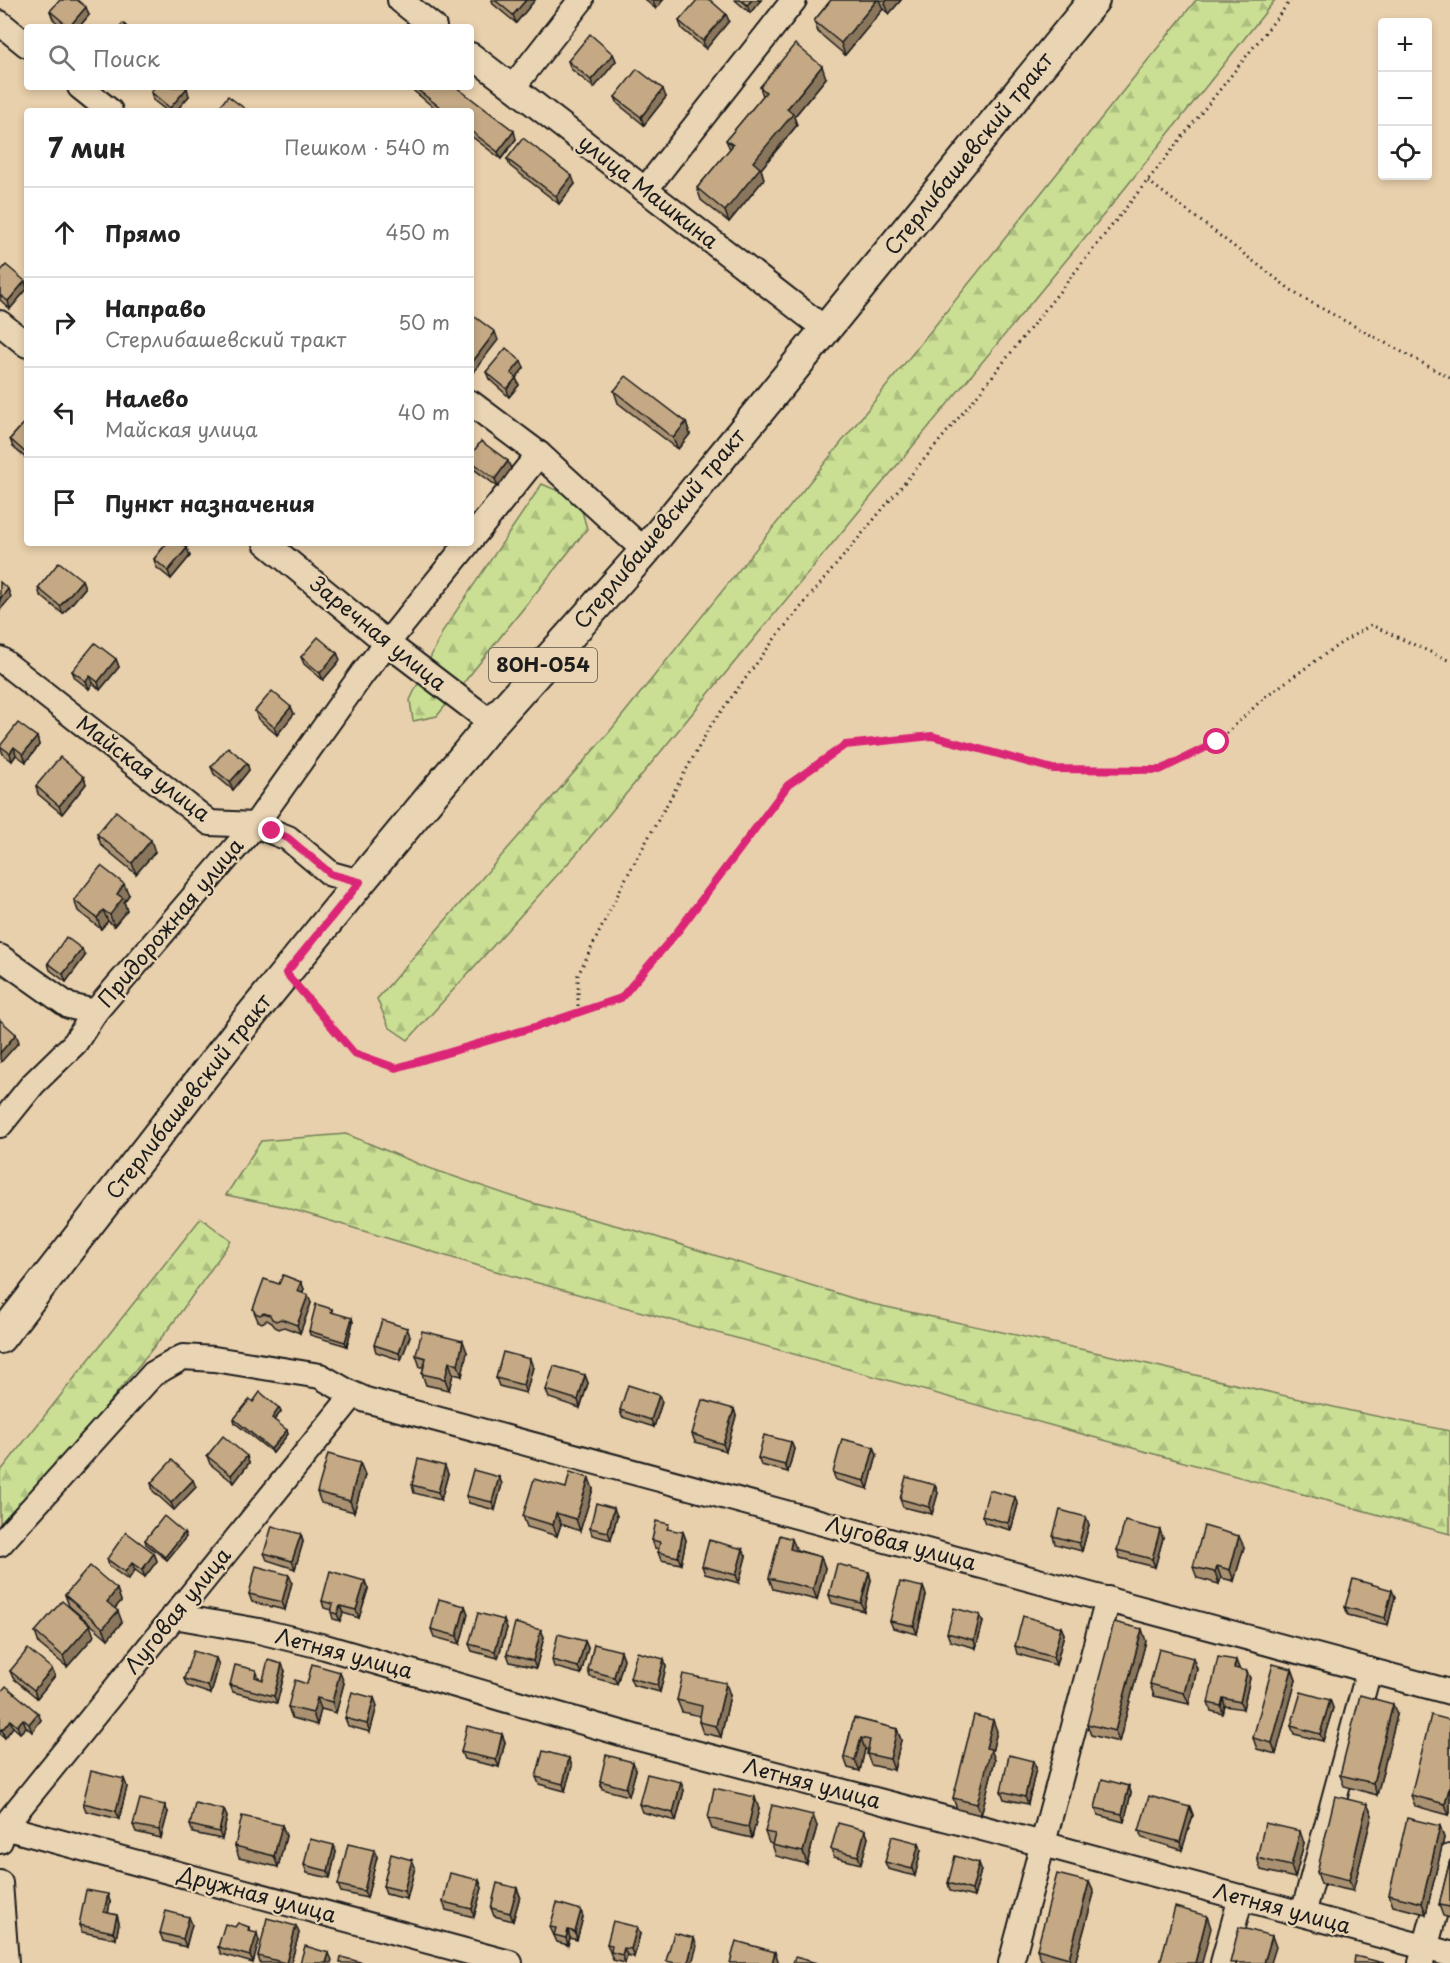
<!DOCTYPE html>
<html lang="ru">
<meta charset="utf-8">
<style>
body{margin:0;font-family:"Playpen Sans",sans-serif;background:#f6f6f6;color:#222}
.controls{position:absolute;right:18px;top:18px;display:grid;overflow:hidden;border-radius:6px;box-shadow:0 3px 9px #0003}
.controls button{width:54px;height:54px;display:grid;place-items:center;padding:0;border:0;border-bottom:2px solid #e0e0e0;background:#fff;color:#222;font:30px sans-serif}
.stop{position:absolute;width:18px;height:18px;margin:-14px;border:4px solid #db2777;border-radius:50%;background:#fff}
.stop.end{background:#db2777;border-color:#fff;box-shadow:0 2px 6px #0008}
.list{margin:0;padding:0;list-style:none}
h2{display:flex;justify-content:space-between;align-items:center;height:78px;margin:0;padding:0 24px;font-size:26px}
h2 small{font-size:20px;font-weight:400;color:#767676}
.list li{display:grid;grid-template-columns:39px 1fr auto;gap:18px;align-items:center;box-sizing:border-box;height:90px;padding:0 24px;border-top:2px solid #e0e0e0}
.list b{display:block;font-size:22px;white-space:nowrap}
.list p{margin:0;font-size:20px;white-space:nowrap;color:#767676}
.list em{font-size:20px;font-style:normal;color:#767676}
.icon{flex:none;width:33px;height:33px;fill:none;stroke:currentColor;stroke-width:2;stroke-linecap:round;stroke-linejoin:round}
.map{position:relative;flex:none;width:1450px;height:1963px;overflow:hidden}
.search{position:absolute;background:#fff;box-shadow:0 3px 9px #0003;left:24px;top:24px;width:450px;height:66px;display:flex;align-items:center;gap:15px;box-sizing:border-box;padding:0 21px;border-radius:6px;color:#767676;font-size:22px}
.panel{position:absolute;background:#fff;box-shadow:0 3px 9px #0003;left:24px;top:108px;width:450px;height:438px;border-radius:6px}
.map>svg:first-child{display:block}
</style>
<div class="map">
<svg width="1450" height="1963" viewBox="0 0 1450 1963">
<defs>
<pattern id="forest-firs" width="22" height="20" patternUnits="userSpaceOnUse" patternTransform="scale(1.5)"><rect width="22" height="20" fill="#cadf94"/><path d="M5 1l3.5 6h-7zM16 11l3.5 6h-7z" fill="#adbf7f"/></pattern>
</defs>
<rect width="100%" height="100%" fill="#e9d0ac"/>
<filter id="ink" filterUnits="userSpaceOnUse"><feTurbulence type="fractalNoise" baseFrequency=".0167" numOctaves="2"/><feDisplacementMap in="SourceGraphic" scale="12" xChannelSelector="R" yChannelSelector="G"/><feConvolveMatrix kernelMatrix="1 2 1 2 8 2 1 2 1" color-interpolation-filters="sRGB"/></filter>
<g filter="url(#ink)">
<g fill="url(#forest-firs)" stroke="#737e58" stroke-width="1.5">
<path d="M 1196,0 L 1275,0 L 1110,207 L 578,852 L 408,1040 L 389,1027 L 377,999 L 610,731 Z"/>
<path d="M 542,484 L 579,500 L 587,529 L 437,716 L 413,721 L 410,700 L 444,629 Z"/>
<path d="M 346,1134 L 426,1167 L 529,1202 L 637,1231 L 868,1303 L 1126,1359 L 1351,1411 L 1450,1431 L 1450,1534 L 1147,1452 L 509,1275 L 281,1206 L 226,1195 L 261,1141 Z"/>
<path d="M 201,1218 L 231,1241 L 173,1323 L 0,1538 L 0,1472 Z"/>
</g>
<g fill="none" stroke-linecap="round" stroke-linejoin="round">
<g stroke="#1c1c1c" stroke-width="28">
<g id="minor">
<path d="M 400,0 L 434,27"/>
<path d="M 0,23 L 27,45"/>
<path d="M 471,55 L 825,329"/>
<path d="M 80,87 L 110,111"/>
<path d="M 513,87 L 581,0"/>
<path d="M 645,190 L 794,0"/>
<path d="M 0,323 L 27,345"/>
<path d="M 471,403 L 539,454 L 645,551"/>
<path d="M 471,539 L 539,454"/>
<path d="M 266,543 L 387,643 L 492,723"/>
<path d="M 0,659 L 210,823 L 255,825 L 288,838 L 331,874 L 360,882"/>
<path d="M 0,957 L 69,1006 L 95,1012"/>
<path d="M 0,1125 L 33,1084 L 75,1043 L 95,1012 L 255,825 L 363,673 L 468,543"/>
<path d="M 0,1544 L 153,1374 L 183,1357 L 214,1359 L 320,1376 L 348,1392 L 366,1400 L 1450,1692"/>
<path d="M 174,1616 L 259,1631 L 325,1647 L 638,1738 L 1043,1844 L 1450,1954"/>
<path d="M 0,1826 L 510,1963"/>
<path d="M 0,1841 L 4,1828 L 11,1818 L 353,1395"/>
<path d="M 0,1883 L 6,1963"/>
<path d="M 1303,1914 L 1369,1670"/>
<path d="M 1011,1963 L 1108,1599"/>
<path d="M 1223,1963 L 1241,1897"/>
<path d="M 1421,1963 L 1450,1857"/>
</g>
</g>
<g stroke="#1c1c1c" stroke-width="34">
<path id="major" d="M 0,1338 L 244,1024 L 360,882 L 492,723 L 645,551 L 1094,0"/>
</g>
<g stroke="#1c1c1c" stroke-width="3" stroke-dasharray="1.5 4.5" stroke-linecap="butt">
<path d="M 1148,181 L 1299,296 L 1450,378"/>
<path d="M 301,991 L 354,1053 L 396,1068 L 541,1025 L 621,998 L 678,931 L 788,785 L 845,745 L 931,736 L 1053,769 L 1159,770 L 1217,742 L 1266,696 L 1341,643 L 1371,625 L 1450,661"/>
<path d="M 578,1012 L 578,975 L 626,878 L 711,725 L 776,637 L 971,403 L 1291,0"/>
</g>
<use href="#minor" stroke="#e9d4b3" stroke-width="24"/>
<use href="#major" stroke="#e9d4b3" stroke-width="30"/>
</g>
<g fill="#a99172" stroke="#1c1c1c" stroke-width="1.5">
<path d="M 492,0 L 535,0 L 516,23 L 493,4 Z"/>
<path d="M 645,0 L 663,0 L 656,9 Z"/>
<path d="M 735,0 L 761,0 L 750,13 Z"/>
<path d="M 831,0 L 901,0 L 889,14 L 883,9 L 845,55 L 818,32 L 814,21 Z"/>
<path d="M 50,11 L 89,15 L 79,27 L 62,27 L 53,19 Z"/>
<path d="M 679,21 L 729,21 L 706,49 L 682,29 Z"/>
<path d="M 613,54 L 616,61 L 594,88 L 571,69 L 568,61 Z"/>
<path d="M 826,78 L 794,117 L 797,125 L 761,169 L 764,179 L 729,222 L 701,200 L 697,188 L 730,149 L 726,140 L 763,96 L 760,87 Z"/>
<path d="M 409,87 L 456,87 L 516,139 L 501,159 L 471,136 L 471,111 L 438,111 Z"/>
<path d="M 151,92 L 189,96 L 176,111 L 167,111 L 153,100 Z"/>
<path d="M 615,97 L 666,97 L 644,125 L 618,104 Z"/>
<path d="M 507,159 L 575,184 L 559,204 L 510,166 Z"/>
<path d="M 0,272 L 27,288 L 27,289 L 10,309 L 0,300 Z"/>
<path d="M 521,361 L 524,368 L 516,378 L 519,385 L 509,397 L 489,379 L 486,372 Z"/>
<path d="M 614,391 L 686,422 L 690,434 L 678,449 L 618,403 Z"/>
<path d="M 27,420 L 27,459 L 13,447 L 10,439 Z"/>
<path d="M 471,455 L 511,469 L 498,487 L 471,467 Z"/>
<path d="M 164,543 L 181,543 L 190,556 L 171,579 L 156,567 L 154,559 L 166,544 Z"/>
<path d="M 82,580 L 85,588 L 63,614 L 40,595 L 38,588 Z"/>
<path d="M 337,653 L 340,660 L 323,680 L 304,664 L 301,657 Z"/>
<path d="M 116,659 L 119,667 L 100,690 L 93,683 L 89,689 L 75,678 L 72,671 Z"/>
<path d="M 291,707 L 294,714 L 277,735 L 258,719 L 255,711 Z"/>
<path d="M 37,737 L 39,745 L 26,762 L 16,755 L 12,761 L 3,754 L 0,746 Z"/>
<path d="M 247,763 L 249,770 L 233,790 L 214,774 L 211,767 Z"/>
<path d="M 84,777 L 86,784 L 62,814 L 38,794 L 36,786 Z"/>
<path d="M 97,834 L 155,852 L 136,874 L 101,845 Z"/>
<path d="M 129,895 L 124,902 L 127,910 L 114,926 L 108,921 L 101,929 L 78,911 L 74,900 Z"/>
<path d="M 85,956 L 66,982 L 50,970 L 48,963 Z"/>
<path d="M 301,1282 L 304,1289 L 302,1293 L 311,1303 L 300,1333 L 284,1327 L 279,1329 L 275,1327 L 272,1323 L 267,1320 L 262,1323 L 258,1321 L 253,1309 L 279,1284 Z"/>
<path d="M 332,1309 L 333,1313 L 353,1322 L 347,1346 L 310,1335 L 309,1331 Z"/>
<path d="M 410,1336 L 401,1360 L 376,1352 L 374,1345 Z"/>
<path d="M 467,1352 L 462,1376 L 453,1374 L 449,1390 L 426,1385 L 422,1374 L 424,1367 L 420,1367 L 416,1355 Z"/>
<path d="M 533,1367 L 526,1393 L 499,1386 L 496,1378 Z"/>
<path d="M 585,1375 L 588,1383 L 580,1408 L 549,1398 L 546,1390 Z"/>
<path d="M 253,1402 L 279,1408 L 281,1412 L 274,1420 L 288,1434 L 273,1453 L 235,1423 L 234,1419 Z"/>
<path d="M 662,1402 L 654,1427 L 622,1417 L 620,1410 Z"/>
<path d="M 734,1409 L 736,1416 L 726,1451 L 695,1442 L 692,1434 Z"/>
<path d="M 791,1442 L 794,1449 L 788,1472 L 761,1465 L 758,1458 Z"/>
<path d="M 874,1447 L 877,1455 L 868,1489 L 836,1480 L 833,1473 Z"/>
<path d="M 207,1456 L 249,1463 L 234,1483 L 210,1464 Z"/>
<path d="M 360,1463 L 365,1475 L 354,1512 L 321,1503 L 317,1492 Z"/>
<path d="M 448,1474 L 441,1500 L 414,1493 L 412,1485 Z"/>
<path d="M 499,1477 L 502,1484 L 495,1510 L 469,1503 L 466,1496 Z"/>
<path d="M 151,1483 L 196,1487 L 174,1510 L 153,1491 Z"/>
<path d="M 935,1485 L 938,1493 L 932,1514 L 903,1507 L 900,1499 Z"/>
<path d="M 566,1488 L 593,1489 L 580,1531 L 561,1524 L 557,1536 L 527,1527 L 523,1516 Z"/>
<path d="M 1018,1504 L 1011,1530 L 985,1523 L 982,1516 Z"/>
<path d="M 617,1516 L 611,1540 L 592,1535 L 590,1528 Z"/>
<path d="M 1086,1517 L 1089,1525 L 1082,1551 L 1055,1544 L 1053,1536 Z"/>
<path d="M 683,1532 L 686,1540 L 681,1564 L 661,1560 L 658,1552 L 659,1549 L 655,1548 L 652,1540 Z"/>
<path d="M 184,1533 L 186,1537 L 167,1560 L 146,1544 L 145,1540 Z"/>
<path d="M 301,1534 L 303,1542 L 295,1569 L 267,1560 L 264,1553 Z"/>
<path d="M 1163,1538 L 1155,1567 L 1120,1558 L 1117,1550 Z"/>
<path d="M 1244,1547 L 1234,1581 L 1221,1578 L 1219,1584 L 1197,1578 L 1193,1567 Z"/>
<path d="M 797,1550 L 821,1557 L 825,1568 L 817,1600 L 773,1589 L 769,1578 Z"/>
<path d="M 154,1553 L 157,1561 L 145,1577 L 135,1570 L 128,1580 L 109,1566 L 107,1559 Z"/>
<path d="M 746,1556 L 739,1583 L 705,1574 L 702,1566 Z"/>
<path d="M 869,1572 L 871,1580 L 864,1611 L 832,1603 L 829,1595 Z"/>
<path d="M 292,1582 L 285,1610 L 252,1602 L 249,1594 Z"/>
<path d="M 923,1587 L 926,1595 L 917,1634 L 893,1628 L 890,1621 Z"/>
<path d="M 117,1589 L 121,1601 L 115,1608 L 122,1622 L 108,1639 L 69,1606 L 65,1595 Z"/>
<path d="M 368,1589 L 359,1618 L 343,1613 L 340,1621 L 333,1619 L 331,1612 L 331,1610 L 324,1608 L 322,1601 Z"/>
<path d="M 1395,1597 L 1388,1625 L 1348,1615 L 1345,1607 Z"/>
<path d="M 465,1606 L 468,1614 L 460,1644 L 434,1637 L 431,1629 Z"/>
<path d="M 980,1615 L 983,1622 L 976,1648 L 950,1641 L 947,1633 Z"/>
<path d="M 1061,1627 L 1064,1634 L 1056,1665 L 1017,1654 L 1015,1646 Z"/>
<path d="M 507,1628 L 498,1658 L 472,1651 L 469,1644 Z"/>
<path d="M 541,1630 L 544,1637 L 536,1668 L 510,1662 L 507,1654 Z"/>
<path d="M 35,1632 L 94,1636 L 67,1667 L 39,1644 Z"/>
<path d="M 585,1641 L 588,1648 L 581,1674 L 554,1667 L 552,1660 Z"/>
<path d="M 1146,1641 L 1119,1742 L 1091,1735 L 1087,1724 Z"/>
<path d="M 621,1651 L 624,1659 L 617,1684 L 590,1677 L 588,1670 Z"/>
<path d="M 1193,1658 L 1197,1669 L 1189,1704 L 1154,1696 L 1150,1684 Z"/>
<path d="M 664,1659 L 666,1667 L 660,1692 L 633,1685 L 630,1678 Z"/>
<path d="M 219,1665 L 211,1694 L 187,1686 L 184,1679 Z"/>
<path d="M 1239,1668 L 1250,1678 L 1243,1709 L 1225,1706 L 1223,1714 L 1211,1711 L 1208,1703 Z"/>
<path d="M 52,1669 L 55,1676 L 37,1698 L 13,1678 L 10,1671 Z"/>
<path d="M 1292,1669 L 1296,1680 L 1276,1754 L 1257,1749 L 1253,1738 Z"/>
<path d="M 285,1671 L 277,1703 L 233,1692 L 230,1685 L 259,1678 L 259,1679 L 263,1680 Z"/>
<path d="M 344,1683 L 336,1713 L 321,1709 L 317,1725 L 292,1718 L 288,1707 L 307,1684 Z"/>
<path d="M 0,1693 L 41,1720 L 32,1732 L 26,1727 L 20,1733 L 13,1727 L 5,1738 L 0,1734 Z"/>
<path d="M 730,1695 L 721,1737 L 703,1733 L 699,1722 L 700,1716 L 682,1712 L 677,1700 Z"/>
<path d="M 374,1698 L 377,1706 L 370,1732 L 348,1726 L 345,1718 Z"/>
<path d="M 1330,1700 L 1333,1708 L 1323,1741 L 1294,1734 L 1291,1726 Z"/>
<path d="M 1397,1715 L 1377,1795 L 1344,1786 L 1340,1775 Z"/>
<path d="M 854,1718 L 897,1729 L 901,1740 L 894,1770 L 871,1765 L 867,1754 L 868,1750 L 865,1749 L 860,1771 L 848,1768 L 844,1757 Z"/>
<path d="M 1450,1720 L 1450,1813 L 1449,1815 L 1415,1806 L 1411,1795 Z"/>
<path d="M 997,1731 L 992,1752 L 995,1760 L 981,1815 L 957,1809 L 953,1798 Z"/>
<path d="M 502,1734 L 505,1742 L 499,1767 L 464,1759 L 461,1752 Z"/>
<path d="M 569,1758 L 572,1766 L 565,1791 L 539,1784 L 536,1777 Z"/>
<path d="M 1036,1768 L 1028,1804 L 1004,1799 L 1001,1791 Z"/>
<path d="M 636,1770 L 629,1796 L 602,1789 L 600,1781 Z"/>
<path d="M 124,1779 L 127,1787 L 119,1819 L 86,1811 L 83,1803 Z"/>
<path d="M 1129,1786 L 1131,1793 L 1124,1822 L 1098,1815 L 1095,1808 Z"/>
<path d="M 684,1790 L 676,1821 L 642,1812 L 639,1804 Z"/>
<path d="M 1367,1804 L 1372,1815 L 1353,1891 L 1321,1884 L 1317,1872 Z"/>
<path d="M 1190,1807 L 1193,1815 L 1182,1850 L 1142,1838 L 1139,1831 Z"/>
<path d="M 759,1809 L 752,1838 L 712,1829 L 708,1818 Z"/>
<path d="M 224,1810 L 227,1817 L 222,1839 L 193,1833 L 190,1825 Z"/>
<path d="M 168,1812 L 161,1838 L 136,1832 L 133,1825 Z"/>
<path d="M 282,1825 L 286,1836 L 278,1867 L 239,1858 L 235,1846 Z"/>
<path d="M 817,1826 L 807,1864 L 776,1856 L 772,1844 L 769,1843 L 765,1832 Z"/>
<path d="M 1440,1826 L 1444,1838 L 1426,1914 L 1393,1906 L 1389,1895 Z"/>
<path d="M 865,1830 L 868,1838 L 861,1864 L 834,1857 L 831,1849 Z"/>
<path d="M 919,1843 L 921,1850 L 915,1876 L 888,1869 L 885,1862 Z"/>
<path d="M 1304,1843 L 1295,1878 L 1261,1870 L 1257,1858 Z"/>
<path d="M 336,1852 L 330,1878 L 307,1873 L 304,1865 Z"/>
<path d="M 377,1857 L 367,1898 L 341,1892 L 338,1885 Z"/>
<path d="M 412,1860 L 415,1867 L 407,1899 L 386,1894 L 383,1886 Z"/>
<path d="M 1450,1860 L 1450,1918 L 1443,1916 L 1439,1905 Z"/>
<path d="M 979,1863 L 981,1870 L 974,1897 L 950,1891 L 948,1883 Z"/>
<path d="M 479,1880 L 482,1888 L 474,1917 L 446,1910 L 443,1902 Z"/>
<path d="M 1089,1882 L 1094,1893 L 1075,1963 L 1051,1963 L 1041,1960 L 1037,1949 Z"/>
<path d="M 517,1888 L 520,1896 L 513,1921 L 494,1916 L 491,1908 Z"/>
<path d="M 110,1902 L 108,1913 L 117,1915 L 119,1923 L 116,1939 L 82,1932 L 79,1925 Z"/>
<path d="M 583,1917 L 577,1940 L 570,1938 L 568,1945 L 557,1942 L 550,1927 Z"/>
<path d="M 192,1924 L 186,1947 L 163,1941 L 160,1933 Z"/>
<path d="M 296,1926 L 299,1933 L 291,1963 L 260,1963 L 258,1956 Z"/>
<path d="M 235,1927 L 249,1927 L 251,1932 L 259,1941 L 253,1963 L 221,1954 L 218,1947 Z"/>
<path d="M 640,1934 L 634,1957 L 627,1955 L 625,1963 L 613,1960 L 607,1944 Z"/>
</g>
<g fill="#89765c" stroke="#1c1c1c" stroke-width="1.5">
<path d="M 526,0 L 535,0 L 516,23 L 513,15 Z"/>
<path d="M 654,0 L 663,0 L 656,9 L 653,2 Z"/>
<path d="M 752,0 L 761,0 L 750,13 L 747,5 Z"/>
<path d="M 877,0 L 879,0 L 883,9 L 845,55 L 841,43 Z"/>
<path d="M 887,0 L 901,0 L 889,14 L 885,3 Z"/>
<path d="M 86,7 L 89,15 L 79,27 L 69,27 Z"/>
<path d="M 726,14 L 729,21 L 706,49 L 703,41 Z"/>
<path d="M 613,54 L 616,61 L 594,88 L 591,80 Z"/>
<path d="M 822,66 L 826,78 L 794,117 L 797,125 L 761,169 L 764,179 L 729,222 L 725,211 L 753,162 L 787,109 Z"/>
<path d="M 187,88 L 189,96 L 176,111 L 171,111 L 170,108 Z"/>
<path d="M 663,89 L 666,97 L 644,125 L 641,117 Z"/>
<path d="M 514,131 L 516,139 L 501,159 L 498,152 Z"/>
<path d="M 572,176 L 575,184 L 559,204 L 556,196 Z"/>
<path d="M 25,281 L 27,289 L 10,309 L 8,301 Z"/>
<path d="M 495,332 L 498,340 L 471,375 L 471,364 Z"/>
<path d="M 521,361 L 524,368 L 513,381 L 511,373 Z"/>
<path d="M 516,378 L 519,385 L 509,397 L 507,389 Z"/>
<path d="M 686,422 L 690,434 L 678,449 L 673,438 Z"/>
<path d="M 508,461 L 511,469 L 498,487 L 495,479 Z"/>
<path d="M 187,548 L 190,556 L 171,579 L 168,571 Z"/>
<path d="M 82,580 L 85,588 L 63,614 L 60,606 Z"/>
<path d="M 8,589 L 11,597 L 0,610 L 0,599 Z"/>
<path d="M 337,653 L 340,660 L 323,680 L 320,673 Z"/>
<path d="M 116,659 L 119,667 L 100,690 L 98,682 Z"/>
<path d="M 90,676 L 93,683 L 89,689 L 86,681 Z"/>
<path d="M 291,707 L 294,714 L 277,735 L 274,727 Z"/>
<path d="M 37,737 L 39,745 L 26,762 L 23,754 Z"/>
<path d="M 14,747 L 16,755 L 12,761 L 10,753 Z"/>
<path d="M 247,763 L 249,770 L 233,790 L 230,782 Z"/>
<path d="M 84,777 L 86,784 L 62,814 L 59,806 Z"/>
<path d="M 151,840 L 155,852 L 136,874 L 132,863 Z"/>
<path d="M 124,884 L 129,895 L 124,902 L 127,910 L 114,926 L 110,915 L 117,894 Z"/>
<path d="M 103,910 L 108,921 L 101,929 L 97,918 Z"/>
<path d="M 82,949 L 85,956 L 66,982 L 63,974 Z"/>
<path d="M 16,1034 L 19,1042 L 1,1062 L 0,1059 L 0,1053 Z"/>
<path d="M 301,1282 L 304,1289 L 300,1299 L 297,1291 Z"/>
<path d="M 308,1295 L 311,1303 L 300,1333 L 297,1325 Z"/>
<path d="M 352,1318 L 353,1322 L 347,1346 L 345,1342 Z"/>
<path d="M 407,1328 L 410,1336 L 401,1360 L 399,1353 Z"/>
<path d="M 463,1341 L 467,1352 L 462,1376 L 458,1365 Z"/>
<path d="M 530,1359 L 533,1367 L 526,1393 L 523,1385 Z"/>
<path d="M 449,1362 L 453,1374 L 449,1390 L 445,1379 Z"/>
<path d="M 585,1375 L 588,1383 L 580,1408 L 578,1400 Z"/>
<path d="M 659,1395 L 662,1402 L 654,1427 L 651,1420 Z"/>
<path d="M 279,1408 L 281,1412 L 273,1421 L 272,1418 Z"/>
<path d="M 734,1409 L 736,1416 L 726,1451 L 723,1444 Z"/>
<path d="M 287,1430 L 288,1434 L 273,1453 L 271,1449 Z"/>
<path d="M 791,1442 L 794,1449 L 788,1472 L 785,1465 Z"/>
<path d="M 874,1447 L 877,1455 L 868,1489 L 865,1481 Z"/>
<path d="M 247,1456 L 249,1463 L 234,1483 L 231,1475 Z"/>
<path d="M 360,1463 L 365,1475 L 354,1512 L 350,1501 Z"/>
<path d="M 445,1466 L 448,1474 L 441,1500 L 438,1492 Z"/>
<path d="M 499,1477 L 502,1484 L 495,1510 L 492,1502 Z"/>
<path d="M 589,1478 L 593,1489 L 580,1531 L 576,1519 Z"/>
<path d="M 193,1480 L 196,1487 L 174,1510 L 171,1503 Z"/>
<path d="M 935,1485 L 938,1493 L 932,1514 L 929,1507 Z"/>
<path d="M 1015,1497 L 1018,1504 L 1011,1530 L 1008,1523 Z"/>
<path d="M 614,1508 L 617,1516 L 611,1540 L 608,1532 Z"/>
<path d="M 556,1513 L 561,1524 L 557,1536 L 553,1525 Z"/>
<path d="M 1086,1517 L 1089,1525 L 1082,1551 L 1079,1543 Z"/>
<path d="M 1160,1530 L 1163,1538 L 1155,1567 L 1152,1559 Z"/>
<path d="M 683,1532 L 686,1540 L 681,1564 L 678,1557 Z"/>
<path d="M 184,1533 L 186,1537 L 167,1560 L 165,1557 Z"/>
<path d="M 301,1534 L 303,1542 L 295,1569 L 292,1561 Z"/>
<path d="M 1239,1536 L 1244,1547 L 1234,1581 L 1230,1570 Z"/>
<path d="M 792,1539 L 797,1550 L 794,1560 L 790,1549 Z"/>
<path d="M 743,1549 L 746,1556 L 739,1583 L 736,1575 Z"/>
<path d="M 154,1553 L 157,1561 L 145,1577 L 142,1570 Z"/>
<path d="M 821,1557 L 825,1568 L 817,1600 L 813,1589 Z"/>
<path d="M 132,1563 L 135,1570 L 128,1580 L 125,1572 Z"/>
<path d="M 1217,1566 L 1221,1578 L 1219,1584 L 1215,1572 Z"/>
<path d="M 869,1572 L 871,1580 L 864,1611 L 861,1603 Z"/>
<path d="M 289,1575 L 292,1582 L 285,1610 L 282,1602 Z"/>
<path d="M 365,1581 L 368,1589 L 359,1618 L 356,1610 Z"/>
<path d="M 923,1587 L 926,1595 L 917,1634 L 914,1626 Z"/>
<path d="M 117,1589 L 121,1601 L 111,1613 L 107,1602 Z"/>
<path d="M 1392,1590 L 1395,1597 L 1388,1625 L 1385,1618 Z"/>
<path d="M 340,1606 L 343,1613 L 340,1621 L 337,1614 Z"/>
<path d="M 465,1606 L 468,1614 L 460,1644 L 457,1636 Z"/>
<path d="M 118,1611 L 122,1622 L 108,1639 L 103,1628 Z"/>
<path d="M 980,1615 L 983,1622 L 976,1648 L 974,1640 Z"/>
<path d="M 504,1620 L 507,1628 L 498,1658 L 495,1651 Z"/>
<path d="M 90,1625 L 94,1636 L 67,1667 L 63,1656 Z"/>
<path d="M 1061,1627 L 1064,1634 L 1056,1665 L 1053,1657 Z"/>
<path d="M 1142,1629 L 1146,1641 L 1119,1742 L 1115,1731 Z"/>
<path d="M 541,1630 L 544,1637 L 536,1668 L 533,1661 Z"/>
<path d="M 585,1641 L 588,1648 L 581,1674 L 578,1667 Z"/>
<path d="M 621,1651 L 624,1659 L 617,1684 L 614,1677 Z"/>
<path d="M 216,1658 L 219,1665 L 211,1694 L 208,1686 Z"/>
<path d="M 1193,1658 L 1197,1669 L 1189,1704 L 1184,1693 Z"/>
<path d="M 664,1659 L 666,1667 L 660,1692 L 657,1685 Z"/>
<path d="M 1236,1660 L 1239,1668 L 1237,1675 L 1234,1668 Z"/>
<path d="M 282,1664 L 285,1671 L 277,1703 L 274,1696 Z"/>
<path d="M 52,1669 L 55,1676 L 37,1698 L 34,1690 Z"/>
<path d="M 1292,1669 L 1296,1680 L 1276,1754 L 1272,1743 Z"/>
<path d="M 256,1670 L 259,1678 L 257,1685 L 255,1677 Z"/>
<path d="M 1247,1671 L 1250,1678 L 1243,1709 L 1240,1702 Z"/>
<path d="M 340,1672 L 344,1683 L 336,1713 L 332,1702 Z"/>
<path d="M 726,1683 L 730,1695 L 721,1737 L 716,1726 Z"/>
<path d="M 317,1698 L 321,1709 L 317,1725 L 313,1713 Z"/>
<path d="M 374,1698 L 377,1706 L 370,1732 L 367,1724 Z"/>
<path d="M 1223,1698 L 1225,1706 L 1223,1714 L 1221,1706 Z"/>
<path d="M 1330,1700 L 1333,1708 L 1323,1741 L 1320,1734 Z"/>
<path d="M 1393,1704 L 1397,1715 L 1377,1795 L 1373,1783 Z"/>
<path d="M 38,1713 L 41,1720 L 32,1732 L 29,1724 Z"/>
<path d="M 23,1719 L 26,1727 L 20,1733 L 17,1726 Z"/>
<path d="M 10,1720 L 13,1727 L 5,1738 L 2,1730 Z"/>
<path d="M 993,1720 L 997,1731 L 992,1752 L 995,1760 L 981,1815 L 977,1804 L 986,1748 Z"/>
<path d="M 897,1729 L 901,1740 L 894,1770 L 890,1759 Z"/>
<path d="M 502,1734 L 505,1742 L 499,1767 L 496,1760 Z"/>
<path d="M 861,1738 L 865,1749 L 860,1771 L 855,1760 Z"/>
<path d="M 569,1758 L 572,1766 L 565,1791 L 563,1784 Z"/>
<path d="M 1033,1761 L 1036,1768 L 1028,1804 L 1025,1797 Z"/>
<path d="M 633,1762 L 636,1770 L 629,1796 L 626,1788 Z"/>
<path d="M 124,1779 L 127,1787 L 119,1819 L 116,1811 Z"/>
<path d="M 681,1782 L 684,1790 L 676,1821 L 673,1813 Z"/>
<path d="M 1450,1785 L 1450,1813 L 1449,1815 L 1445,1804 Z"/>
<path d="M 1129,1786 L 1131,1793 L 1124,1822 L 1122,1814 Z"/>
<path d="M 755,1797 L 759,1809 L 752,1838 L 748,1827 Z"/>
<path d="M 1367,1804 L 1372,1815 L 1353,1891 L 1349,1880 Z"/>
<path d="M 165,1805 L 168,1812 L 161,1838 L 159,1830 Z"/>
<path d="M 1190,1807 L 1193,1815 L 1182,1850 L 1180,1842 Z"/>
<path d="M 224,1810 L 227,1817 L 222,1839 L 219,1832 Z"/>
<path d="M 813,1815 L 817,1826 L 807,1864 L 803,1852 Z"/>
<path d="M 282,1825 L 286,1836 L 278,1867 L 274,1856 Z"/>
<path d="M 1440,1826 L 1444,1838 L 1426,1914 L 1422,1903 Z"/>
<path d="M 865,1830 L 868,1838 L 861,1864 L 858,1856 Z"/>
<path d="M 1300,1831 L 1304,1843 L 1295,1878 L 1291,1866 Z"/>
<path d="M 919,1843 L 921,1850 L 915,1876 L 912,1869 Z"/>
<path d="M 334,1845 L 336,1852 L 330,1878 L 328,1871 Z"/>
<path d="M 374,1850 L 377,1857 L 367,1898 L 364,1891 Z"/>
<path d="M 412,1860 L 415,1867 L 407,1899 L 404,1891 Z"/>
<path d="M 979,1863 L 981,1870 L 974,1897 L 972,1890 Z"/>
<path d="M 479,1880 L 482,1888 L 474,1917 L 472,1909 Z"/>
<path d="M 1089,1882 L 1094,1893 L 1075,1963 L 1071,1963 L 1069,1958 Z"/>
<path d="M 517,1888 L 520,1896 L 513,1921 L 510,1913 Z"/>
<path d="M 108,1894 L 110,1902 L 107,1920 L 104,1912 Z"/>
<path d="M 581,1910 L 583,1917 L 577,1940 L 575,1932 Z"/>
<path d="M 117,1915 L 119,1923 L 116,1939 L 113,1932 Z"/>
<path d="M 1207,1916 L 1211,1928 L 1202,1963 L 1195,1963 Z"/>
<path d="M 189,1917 L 192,1924 L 186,1947 L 183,1939 Z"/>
<path d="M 296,1926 L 299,1933 L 291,1963 L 286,1963 Z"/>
<path d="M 637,1927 L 640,1934 L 634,1957 L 631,1949 Z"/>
<path d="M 568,1930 L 570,1938 L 568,1945 L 566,1938 Z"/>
<path d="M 257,1933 L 259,1941 L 253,1963 L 250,1956 Z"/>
<path d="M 1272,1936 L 1276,1947 L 1271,1963 L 1264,1963 Z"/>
<path d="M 694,1938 L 697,1946 L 692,1963 L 688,1963 Z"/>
<path d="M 624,1948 L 627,1955 L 625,1963 L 622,1955 Z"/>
<path d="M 775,1952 L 779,1963 L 772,1963 Z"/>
<path d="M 329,1953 L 332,1960 L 331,1963 L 326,1963 Z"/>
</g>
<g fill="#c4a984" stroke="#1c1c1c" stroke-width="1.5">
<path d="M 60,0 L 77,0 L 86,7 L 69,27 L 50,11 Z"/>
<path d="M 495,0 L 526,0 L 513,15 Z"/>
<path d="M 697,0 L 710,0 L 726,14 L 703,41 L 679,21 Z"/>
<path d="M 741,0 L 752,0 L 747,5 Z"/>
<path d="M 831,0 L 877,0 L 841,43 L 814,21 Z"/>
<path d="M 123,23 L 127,27 L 119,27 Z"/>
<path d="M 590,34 L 613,54 L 591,80 L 568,61 Z"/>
<path d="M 795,44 L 822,66 L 787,109 L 793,114 L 753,162 L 760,168 L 725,211 L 697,188 L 733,145 L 726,140 L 766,92 L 760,87 Z"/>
<path d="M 637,69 L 663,89 L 641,117 L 615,97 Z"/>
<path d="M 155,87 L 185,87 L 187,88 L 170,108 L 151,92 Z"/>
<path d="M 414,87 L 456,87 L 514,131 L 498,152 L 471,131 L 471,111 L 445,111 Z"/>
<path d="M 228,96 L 248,111 L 216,111 Z"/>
<path d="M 523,138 L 572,176 L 556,196 L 507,159 Z"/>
<path d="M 6,265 L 25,281 L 8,301 L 0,295 L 0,272 Z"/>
<path d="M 471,314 L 495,332 L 471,364 Z"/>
<path d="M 506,348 L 521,361 L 511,373 L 516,378 L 507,389 L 486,372 Z"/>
<path d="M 626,376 L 686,422 L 673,438 L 614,391 Z"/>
<path d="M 27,420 L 27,454 L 10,439 Z"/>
<path d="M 481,441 L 508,461 L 495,479 L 471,461 L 471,455 Z"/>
<path d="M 167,543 L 181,543 L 187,548 L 168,571 L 154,559 Z"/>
<path d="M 59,562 L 82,580 L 60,606 L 38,588 Z"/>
<path d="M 0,582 L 8,589 L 0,599 Z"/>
<path d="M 318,637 L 337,653 L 320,673 L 301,657 Z"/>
<path d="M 95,643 L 116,659 L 98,682 L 90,676 L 86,681 L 72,671 Z"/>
<path d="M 272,691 L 291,707 L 274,727 L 255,711 Z"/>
<path d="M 18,723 L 37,737 L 23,754 L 14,747 L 10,753 L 0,746 Z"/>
<path d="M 228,747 L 247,763 L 230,782 L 211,767 Z"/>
<path d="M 60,757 L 84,777 L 59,806 L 36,786 Z"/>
<path d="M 116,811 L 151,840 L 132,863 L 97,834 Z"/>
<path d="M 101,866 L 124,884 L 117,894 L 123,898 L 110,915 L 103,910 L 97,918 L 74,900 Z"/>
<path d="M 66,937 L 82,949 L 63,974 L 48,963 Z"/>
<path d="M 0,1020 L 16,1034 L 0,1053 Z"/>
<path d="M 283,1275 L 301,1282 L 297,1291 L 308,1295 L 297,1325 L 281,1319 L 276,1321 L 272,1319 L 270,1315 L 264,1313 L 260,1315 L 255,1313 L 253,1309 L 264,1279 L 279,1284 Z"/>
<path d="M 316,1304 L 332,1309 L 331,1312 L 352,1318 L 345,1342 L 309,1331 Z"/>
<path d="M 382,1320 L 407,1328 L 399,1353 L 374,1345 Z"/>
<path d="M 422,1331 L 463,1341 L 458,1365 L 449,1362 L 445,1379 L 422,1374 L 426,1358 L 416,1355 Z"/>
<path d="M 503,1352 L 530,1359 L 523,1385 L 496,1378 Z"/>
<path d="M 554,1366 L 585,1375 L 578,1400 L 546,1390 Z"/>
<path d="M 628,1385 L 659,1395 L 651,1420 L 620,1410 Z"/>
<path d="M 260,1392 L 279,1408 L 272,1418 L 287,1430 L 271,1449 L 234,1419 L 250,1399 L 253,1402 Z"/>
<path d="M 702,1400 L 734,1409 L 723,1444 L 692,1434 Z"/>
<path d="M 764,1435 L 791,1442 L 785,1465 L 758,1458 Z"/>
<path d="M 223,1436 L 247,1456 L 231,1475 L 207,1456 Z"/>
<path d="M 842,1439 L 874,1447 L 865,1481 L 833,1473 Z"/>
<path d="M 328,1454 L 360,1463 L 350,1501 L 317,1492 Z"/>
<path d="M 418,1459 L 445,1466 L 438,1492 L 412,1485 Z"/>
<path d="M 172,1460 L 193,1480 L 171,1503 L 151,1483 Z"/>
<path d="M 473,1470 L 499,1477 L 492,1502 L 466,1496 Z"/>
<path d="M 570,1472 L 589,1478 L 576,1519 L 556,1513 L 553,1525 L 523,1516 L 534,1479 L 566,1488 Z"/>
<path d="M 906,1477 L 935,1485 L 929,1507 L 900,1499 Z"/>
<path d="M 989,1490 L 1015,1497 L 1008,1523 L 982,1516 Z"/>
<path d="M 596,1503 L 614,1508 L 608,1532 L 590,1528 Z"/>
<path d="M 1060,1510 L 1086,1517 L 1079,1543 L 1053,1536 Z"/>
<path d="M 164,1516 L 184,1533 L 165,1557 L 145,1540 Z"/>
<path d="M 656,1521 L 669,1524 L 667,1529 L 683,1532 L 678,1557 L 658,1552 L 660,1542 L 652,1540 Z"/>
<path d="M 1125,1521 L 1160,1530 L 1152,1559 L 1117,1550 Z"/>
<path d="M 272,1526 L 301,1534 L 292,1561 L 264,1553 Z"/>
<path d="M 1204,1526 L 1239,1536 L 1230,1570 L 1217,1566 L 1215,1572 L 1193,1567 Z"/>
<path d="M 126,1532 L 154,1553 L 142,1570 L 132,1563 L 125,1572 L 107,1559 Z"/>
<path d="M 780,1535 L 792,1539 L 790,1549 L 821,1557 L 813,1589 L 769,1578 Z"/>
<path d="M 709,1540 L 743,1549 L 736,1575 L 702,1566 Z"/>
<path d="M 837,1564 L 869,1572 L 861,1603 L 829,1595 Z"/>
<path d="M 90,1566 L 117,1589 L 107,1602 L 118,1611 L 103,1628 L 65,1595 Z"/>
<path d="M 256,1566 L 289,1575 L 282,1602 L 249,1594 Z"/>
<path d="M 330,1571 L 365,1581 L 356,1610 L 340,1606 L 337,1614 L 331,1612 L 333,1604 L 322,1601 Z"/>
<path d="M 1353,1579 L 1392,1590 L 1385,1618 L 1345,1607 Z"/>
<path d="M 900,1582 L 923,1587 L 914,1626 L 890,1621 Z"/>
<path d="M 439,1599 L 465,1606 L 457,1636 L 431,1629 Z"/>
<path d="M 62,1601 L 90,1625 L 63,1656 L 35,1632 Z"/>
<path d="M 954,1608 L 980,1615 L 974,1640 L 947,1633 Z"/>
<path d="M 478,1613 L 504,1620 L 495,1651 L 469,1644 Z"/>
<path d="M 1023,1616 L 1061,1627 L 1053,1657 L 1015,1646 Z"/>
<path d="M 1114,1622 L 1142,1629 L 1115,1731 L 1087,1724 Z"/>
<path d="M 515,1623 L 541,1630 L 533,1661 L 507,1654 Z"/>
<path d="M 558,1634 L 585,1641 L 578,1667 L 552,1660 Z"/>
<path d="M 594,1644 L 621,1651 L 614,1677 L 588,1670 Z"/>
<path d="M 28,1649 L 52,1669 L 34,1690 L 10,1671 Z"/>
<path d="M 1159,1649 L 1193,1658 L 1184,1693 L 1150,1684 Z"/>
<path d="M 193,1651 L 216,1658 L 208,1686 L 184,1679 Z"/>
<path d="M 637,1652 L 664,1659 L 657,1685 L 630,1678 Z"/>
<path d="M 1218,1657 L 1236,1660 L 1234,1668 L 1247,1671 L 1240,1702 L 1223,1698 L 1221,1706 L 1208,1703 Z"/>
<path d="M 268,1660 L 282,1664 L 274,1696 L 230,1685 L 235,1665 L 256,1670 L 255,1677 L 263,1680 Z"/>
<path d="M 312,1664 L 340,1672 L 332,1702 L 317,1698 L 313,1713 L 288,1707 L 295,1680 L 307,1684 Z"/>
<path d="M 1273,1664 L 1292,1669 L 1272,1743 L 1253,1738 Z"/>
<path d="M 683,1674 L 726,1683 L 716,1726 L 699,1722 L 702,1706 L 677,1700 Z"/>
<path d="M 6,1686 L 38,1713 L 29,1724 L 23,1719 L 17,1726 L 10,1720 L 2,1730 L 0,1729 L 0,1693 Z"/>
<path d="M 352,1692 L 374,1698 L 367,1724 L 345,1718 Z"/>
<path d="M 1301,1692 L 1330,1700 L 1320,1734 L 1291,1726 Z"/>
<path d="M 1360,1695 L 1393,1704 L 1373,1783 L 1340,1775 Z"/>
<path d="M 974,1715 L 993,1720 L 986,1748 L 991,1749 L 977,1804 L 953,1798 Z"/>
<path d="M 1431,1715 L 1450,1720 L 1450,1785 L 1445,1804 L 1411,1795 Z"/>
<path d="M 854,1718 L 897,1729 L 890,1759 L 867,1754 L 870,1740 L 861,1738 L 855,1760 L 844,1757 Z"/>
<path d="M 467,1726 L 502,1734 L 496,1760 L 461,1752 Z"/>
<path d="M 543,1751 L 569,1758 L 563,1784 L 536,1777 Z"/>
<path d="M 606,1755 L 633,1762 L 626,1788 L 600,1781 Z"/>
<path d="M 1009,1755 L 1033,1761 L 1025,1797 L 1001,1791 Z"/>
<path d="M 91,1771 L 124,1779 L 116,1811 L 83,1803 Z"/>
<path d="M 647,1774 L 681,1782 L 673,1813 L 639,1804 Z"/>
<path d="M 1102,1779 L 1129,1786 L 1122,1814 L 1095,1808 Z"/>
<path d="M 714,1788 L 755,1797 L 748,1827 L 708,1818 Z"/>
<path d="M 1149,1796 L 1190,1807 L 1180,1842 L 1139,1831 Z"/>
<path d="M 1335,1796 L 1367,1804 L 1349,1880 L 1317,1872 Z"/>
<path d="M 140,1799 L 165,1805 L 159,1830 L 133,1825 Z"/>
<path d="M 195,1803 L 224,1810 L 219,1832 L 190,1825 Z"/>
<path d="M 772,1805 L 813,1815 L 803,1852 L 772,1845 L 775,1834 L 765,1832 Z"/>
<path d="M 242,1816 L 282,1825 L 274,1856 L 235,1846 Z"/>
<path d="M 1407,1818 L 1440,1826 L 1422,1903 L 1389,1895 Z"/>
<path d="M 838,1823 L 865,1830 L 858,1856 L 831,1849 Z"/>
<path d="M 1265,1823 L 1300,1831 L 1291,1866 L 1257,1858 Z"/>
<path d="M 892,1836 L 919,1843 L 912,1869 L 885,1862 Z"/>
<path d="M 310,1839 L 334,1845 L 328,1871 L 304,1865 Z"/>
<path d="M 348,1844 L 374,1850 L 364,1891 L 338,1885 Z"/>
<path d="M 391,1854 L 412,1860 L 404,1891 L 383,1886 Z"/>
<path d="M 955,1856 L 979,1863 L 972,1890 L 948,1883 Z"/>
<path d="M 1450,1860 L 1450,1907 L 1439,1905 Z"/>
<path d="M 450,1873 L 479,1880 L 472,1909 L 443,1902 Z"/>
<path d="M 1057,1874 L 1089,1882 L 1069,1958 L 1037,1949 Z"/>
<path d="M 497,1883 L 517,1888 L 510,1913 L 491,1908 Z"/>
<path d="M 86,1890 L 108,1894 L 104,1912 L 117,1915 L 113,1932 L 79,1925 Z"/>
<path d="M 557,1903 L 581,1910 L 575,1932 L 568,1930 L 566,1938 L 554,1935 L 556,1928 L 550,1927 Z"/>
<path d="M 1175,1907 L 1207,1916 L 1195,1963 L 1160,1963 Z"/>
<path d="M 166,1911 L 189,1917 L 183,1939 L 160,1933 Z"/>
<path d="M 267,1918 L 296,1926 L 286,1963 L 258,1956 Z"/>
<path d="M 613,1921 L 637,1927 L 631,1949 L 624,1948 L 622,1955 L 611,1952 L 612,1945 L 607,1944 Z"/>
<path d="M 238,1923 L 249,1927 L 248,1931 L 257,1933 L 250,1956 L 218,1947 L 225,1924 L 235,1927 Z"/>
<path d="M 1239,1927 L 1272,1936 L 1264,1963 L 1230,1963 Z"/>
<path d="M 674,1933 L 694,1938 L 688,1963 L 675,1963 L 666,1961 Z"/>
<path d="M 736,1941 L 775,1952 L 772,1963 L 730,1963 Z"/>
<path d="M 305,1946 L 329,1953 L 326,1963 L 300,1963 Z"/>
<path d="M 1355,1956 L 1384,1963 L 1354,1963 Z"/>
<path d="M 341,1957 L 364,1963 L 340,1963 Z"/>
<path d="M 795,1957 L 817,1963 L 793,1963 Z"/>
</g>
</g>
<g fill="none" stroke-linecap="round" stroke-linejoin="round" filter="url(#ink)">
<path stroke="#db2777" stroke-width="8" d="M 272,831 L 288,838 L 331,874 L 360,882 L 286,973 L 354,1053 L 396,1068 L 541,1025 L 621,998 L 678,931 L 788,785 L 845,745 L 932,736 L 1053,769 L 1160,770 L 1217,742"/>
</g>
<g text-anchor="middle" stroke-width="4.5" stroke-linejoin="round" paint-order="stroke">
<rect fill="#e9d4b3" stroke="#5a5349" stroke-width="1.5" x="489" y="648" width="108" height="34" rx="4.5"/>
<g font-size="20" font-weight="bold" fill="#1c1c1c">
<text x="543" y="672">80Н-054</text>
</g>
<g font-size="21" fill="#1c1c1c" stroke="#e9d4b3">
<text transform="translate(969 154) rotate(-51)" y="7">Стерлибашевский тракт</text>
<text transform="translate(648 192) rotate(38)" y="7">улица Машкина</text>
<text transform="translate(660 529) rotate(-50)" y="7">Стерлибашевский тракт</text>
<text transform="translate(378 634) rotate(39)" y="7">Заречная улица</text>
<text transform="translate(143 769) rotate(37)" y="7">Майская улица</text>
<text transform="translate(171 923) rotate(-50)" y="7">Придорожная улица</text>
<text transform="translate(189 1097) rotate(-52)" y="7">Стерлибашевский тракт</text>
<text transform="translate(901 1544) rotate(15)" y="7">Луговая улица</text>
<text transform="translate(178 1611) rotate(-51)" y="7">Луговая улица</text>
<text transform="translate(344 1654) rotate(15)" y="7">Летняя улица</text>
<text transform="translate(812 1784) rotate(15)" y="7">Летняя улица</text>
<text transform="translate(257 1895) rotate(15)" y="7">Дружная улица</text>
<text transform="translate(1282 1909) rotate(15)" y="7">Летняя улица</text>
</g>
</g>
</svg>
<div class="controls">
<button>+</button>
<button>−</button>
<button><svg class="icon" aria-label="locate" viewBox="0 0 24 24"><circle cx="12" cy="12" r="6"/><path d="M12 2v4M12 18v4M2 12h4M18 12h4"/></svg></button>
</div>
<div class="stop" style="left:1217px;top:742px"></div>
<div class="stop end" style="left:272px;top:831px"></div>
<div class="search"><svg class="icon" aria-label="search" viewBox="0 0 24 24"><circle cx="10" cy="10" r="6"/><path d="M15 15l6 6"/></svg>Поиск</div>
<section class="panel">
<h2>7 мин<small>Пешком · 540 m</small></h2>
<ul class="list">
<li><svg class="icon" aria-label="ahead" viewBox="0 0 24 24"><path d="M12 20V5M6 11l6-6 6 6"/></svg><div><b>Прямо</b></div><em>450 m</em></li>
<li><svg class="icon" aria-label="right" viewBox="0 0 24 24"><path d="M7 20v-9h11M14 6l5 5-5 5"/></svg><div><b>Направо</b><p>Стерлибашевский тракт</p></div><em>50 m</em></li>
<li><svg class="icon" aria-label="left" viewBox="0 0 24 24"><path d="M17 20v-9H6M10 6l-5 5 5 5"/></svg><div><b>Налево</b><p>Майская улица</p></div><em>40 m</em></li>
<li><svg class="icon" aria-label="arrive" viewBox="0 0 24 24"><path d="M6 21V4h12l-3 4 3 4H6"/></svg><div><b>Пункт назначения</b></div></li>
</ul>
</section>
</div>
